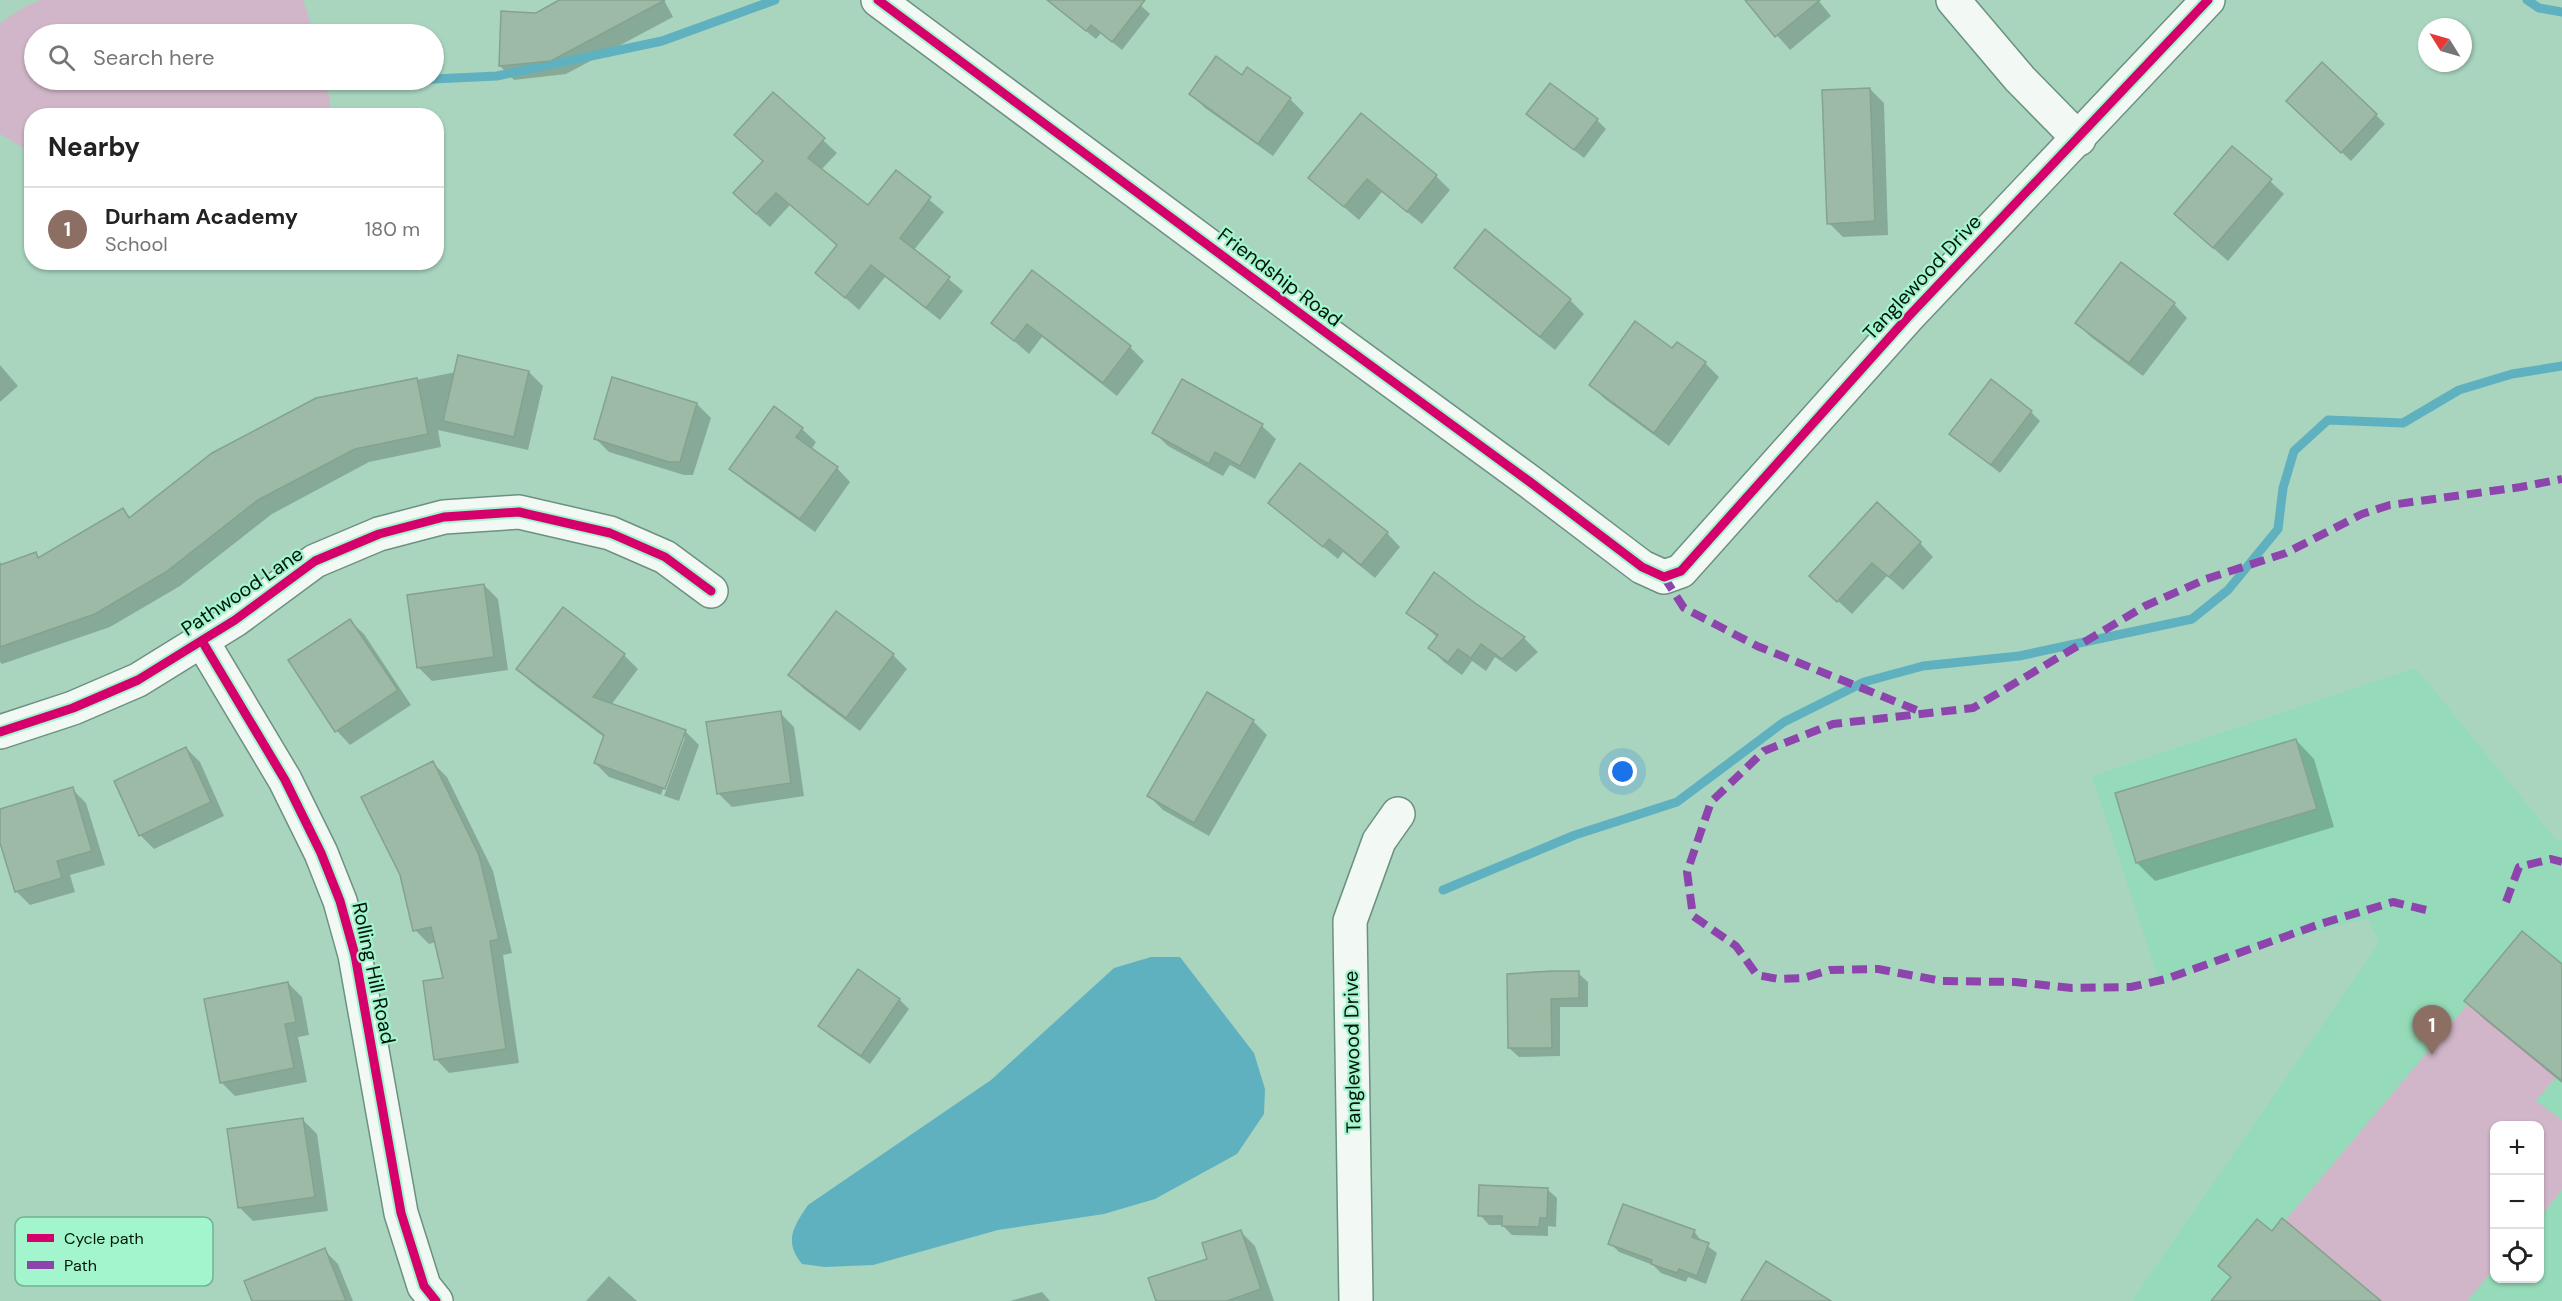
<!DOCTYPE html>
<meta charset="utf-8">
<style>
body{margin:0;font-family:"DM Sans",sans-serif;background:#f6f6f6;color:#222}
.controls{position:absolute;right:18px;bottom:18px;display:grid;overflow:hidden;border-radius:12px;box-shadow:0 2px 4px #0004}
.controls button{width:54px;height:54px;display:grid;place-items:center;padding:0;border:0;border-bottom:2px solid #e0e0e0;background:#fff;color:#222;font:30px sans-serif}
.compass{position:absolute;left:2418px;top:18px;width:54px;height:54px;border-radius:50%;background:#fff;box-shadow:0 2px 4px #0004;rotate:307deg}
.you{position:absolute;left:1623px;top:772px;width:21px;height:21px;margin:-15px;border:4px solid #fff;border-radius:50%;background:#1a73e8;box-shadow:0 0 0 9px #1a73e833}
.badge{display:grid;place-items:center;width:39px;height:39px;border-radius:50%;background:#b45309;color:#fff;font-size:20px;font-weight:700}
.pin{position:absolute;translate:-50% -50px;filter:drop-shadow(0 2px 3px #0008)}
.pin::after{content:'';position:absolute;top:32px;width:21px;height:18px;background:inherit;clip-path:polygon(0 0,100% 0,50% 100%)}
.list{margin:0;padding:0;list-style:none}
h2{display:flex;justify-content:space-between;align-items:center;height:78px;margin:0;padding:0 24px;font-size:26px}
h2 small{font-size:20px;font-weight:400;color:#767676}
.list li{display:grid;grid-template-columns:39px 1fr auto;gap:18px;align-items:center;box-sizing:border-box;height:84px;padding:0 24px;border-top:2px solid #e0e0e0}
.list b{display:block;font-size:22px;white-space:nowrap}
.list p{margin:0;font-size:20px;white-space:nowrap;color:#767676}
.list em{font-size:20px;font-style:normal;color:#767676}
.icon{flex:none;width:33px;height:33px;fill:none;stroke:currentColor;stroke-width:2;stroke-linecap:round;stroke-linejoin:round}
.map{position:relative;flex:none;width:2562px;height:1301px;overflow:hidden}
.search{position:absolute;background:#fff;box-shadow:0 2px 4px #0004;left:24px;top:24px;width:420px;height:66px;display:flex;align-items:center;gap:15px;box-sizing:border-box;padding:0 21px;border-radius:33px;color:#767676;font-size:22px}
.panel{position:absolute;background:#fff;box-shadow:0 2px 4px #0004;left:24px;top:108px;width:420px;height:162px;border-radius:24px}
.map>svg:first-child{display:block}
</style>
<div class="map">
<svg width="2562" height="1301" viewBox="0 0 2562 1301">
<rect width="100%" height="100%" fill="#a9d5bf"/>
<path fill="#95dbb9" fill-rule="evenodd" d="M 2416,668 L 2557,841 L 2562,839 L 2562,1301 L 2132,1301 L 2379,943 L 2368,918 L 2251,949 L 2160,984 L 2092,776 ZM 2494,1126 L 2540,1126 L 2540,1278 L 2494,1278 Z"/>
<g fill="#d1b6c9">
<path d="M 41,0 L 303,0 L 314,34 L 34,34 L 34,80 L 326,80 L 332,115 L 32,116 L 31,152 L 0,134 L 0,23 L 26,6 Z"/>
<path d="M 2468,1004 L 2556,1077 L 2536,1101 L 2562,1120 L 2562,1190 L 2540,1217 L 2540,1126 L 2494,1126 L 2494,1269 L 2467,1301 L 2365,1301 L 2285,1221 Z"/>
</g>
<path fill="#60b1c0" d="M 1151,957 L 1180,957 L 1254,1053 L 1265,1089 L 1264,1114 L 1237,1154 L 1155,1199 L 1104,1214 L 998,1230 L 873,1265 L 825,1267 L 802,1264 C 783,1241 794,1226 808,1205 L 991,1080 L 1114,968 Z"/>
<g fill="#0003" fill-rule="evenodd">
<path d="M 562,0 L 664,0 L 673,17 L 566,74 L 514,80 L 500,66 L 536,14 Z"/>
<path d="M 1057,0 L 1135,0 L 1150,14 L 1122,50 L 1101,33 L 1096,39 L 1063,13 Z"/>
<path d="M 1746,0 L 1818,0 L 1831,16 L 1790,50 Z"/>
<path d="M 1870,89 L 1884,103 L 1888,235 L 1843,237 L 1829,223 Z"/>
<path d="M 773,94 L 837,153 L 821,170 L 868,207 L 896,172 L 944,212 L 914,250 L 963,291 L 940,320 L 885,277 L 859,310 L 817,273 L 838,246 L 790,205 L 770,227 L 748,207 L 764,162 Z"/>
<path d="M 1191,94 L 1290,99 L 1304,113 L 1273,156 L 1205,108 Z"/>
<path d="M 2297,110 L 2376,115 L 2385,124 L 2351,161 Z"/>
<path d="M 1528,114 L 1597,120 L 1606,129 L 1584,158 Z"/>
<path d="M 1436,176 L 1450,190 L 1422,224 L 1382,192 L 1359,220 L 1310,178 Z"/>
<path d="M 2270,181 L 2284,194 L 2228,261 L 2190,228 Z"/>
<path d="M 1485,231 L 1570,300 L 1584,314 L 1555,350 L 1470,282 L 1456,268 Z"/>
<path d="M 1033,272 L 1130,347 L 1144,361 L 1117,396 L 1042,337 L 1029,354 L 993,323 Z"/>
<path d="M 2174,304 L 2187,318 L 2143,376 L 2091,337 L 2077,323 Z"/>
<path d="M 1672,350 L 1705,363 L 1719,377 L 1669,446 L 1605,399 L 1591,385 Z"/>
<path d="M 0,365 L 18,386 L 0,402 Z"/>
<path d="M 456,372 L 529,372 L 543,386 L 528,450 L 438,430 L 441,447 L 369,462 L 272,514 L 180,586 L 110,627 L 2,664 L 0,662 L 0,562 L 3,565 L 36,554 L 40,559 L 123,510 L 132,519 L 316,400 Z"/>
<path d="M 1182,381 L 1262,426 L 1276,439 L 1255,479 L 1230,465 L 1223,476 L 1168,446 L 1154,432 Z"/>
<path d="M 697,404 L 711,418 L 693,475 L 684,475 L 609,452 L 595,438 Z"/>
<path d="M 2031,412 L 2040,421 L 2000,473 L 1951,434 Z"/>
<path d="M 802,429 L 816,442 L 811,450 L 837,468 L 850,482 L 815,532 L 745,482 L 731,469 Z"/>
<path d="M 1270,503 L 1387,533 L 1400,547 L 1375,578 L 1343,552 L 1338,559 Z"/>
<path d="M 1920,543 L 1933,557 L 1903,590 L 1887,576 L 1852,614 L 1811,576 Z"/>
<path d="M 1435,574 L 1524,638 L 1538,652 L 1516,672 L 1495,657 L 1486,671 L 1472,661 L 1462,675 L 1444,662 L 1430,648 L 1437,637 L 1408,612 Z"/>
<path d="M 484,585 L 498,599 L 508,670 L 432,681 L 418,667 Z"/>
<path d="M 564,609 L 624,655 L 638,669 L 611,705 L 685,731 L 699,745 L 679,801 L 609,777 L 595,763 L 604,737 L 532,683 L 518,669 ZM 681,737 L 685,737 L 664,796 L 661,795 Z"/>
<path d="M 350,621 L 364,634 L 411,705 L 350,745 L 337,731 Z"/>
<path d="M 893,655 L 907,669 L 860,731 L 804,689 L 790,675 Z"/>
<path d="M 780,713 L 794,727 L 804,796 L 732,807 L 718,793 Z"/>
<path d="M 1253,721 L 1267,735 L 1209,836 L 1163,810 L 1149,796 Z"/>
<path d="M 2296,740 L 2314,759 L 2334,827 L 2155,881 L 2137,863 Z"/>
<path d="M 186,748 L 200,762 L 224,816 L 154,849 L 140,835 Z"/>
<path d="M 433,763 L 447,777 L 493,871 L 512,953 L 503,955 L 519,1063 L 449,1073 L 436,1059 L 445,979 L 436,942 L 429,944 L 415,930 Z"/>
<path d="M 72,789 L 86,803 L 105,865 L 70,875 L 75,892 L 30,905 L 16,891 L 0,838 L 0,811 Z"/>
<path d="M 2562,966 L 2562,1083 L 2484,1019 L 2466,1001 Z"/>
<path d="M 858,971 L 900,1000 L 909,1009 L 870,1064 L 829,1035 L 820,1026 Z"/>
<path d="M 1578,973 L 1588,982 L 1588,1007 L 1560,1007 L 1560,1056 L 1519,1057 L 1509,1048 L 1509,975 Z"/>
<path d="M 288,983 L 302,997 L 309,1035 L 298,1037 L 307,1082 L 235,1096 L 221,1082 Z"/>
<path d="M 303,1120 L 317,1134 L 328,1211 L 253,1221 L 239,1207 Z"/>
<path d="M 1547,1189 L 1557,1198 L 1556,1227 L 1548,1226 L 1548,1236 L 1512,1235 L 1502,1225 L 1489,1225 L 1480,1215 Z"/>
<path d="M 1694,1231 L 1702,1242 L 1717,1253 L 1706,1284 L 1688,1277 L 1686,1282 L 1661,1273 L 1653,1265 L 1619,1252 L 1610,1243 Z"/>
<path d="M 1241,1232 L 1255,1246 L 1274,1301 L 1157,1301 Z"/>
<path d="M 324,1250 L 338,1264 L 353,1301 L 253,1301 Z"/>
<path d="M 609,1276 L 637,1301 L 586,1301 Z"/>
<path d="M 1042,1292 L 1050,1301 L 1010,1301 Z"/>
</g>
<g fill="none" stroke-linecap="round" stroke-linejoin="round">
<g stroke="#60b1c0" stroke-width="9">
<path d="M 2527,0 L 2539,8 L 2562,12"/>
<path d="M 434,79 L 497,76 L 662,41 L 775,0"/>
<path d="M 327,80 L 360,83 L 430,80"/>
<path d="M 1443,890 L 1575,835 L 1677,802 L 1784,722 L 1864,682 L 1923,666 L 2019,656 L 2192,619 L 2228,590 L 2278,529 L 2283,488 L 2294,451 L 2328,420 L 2403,423 L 2459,390 L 2512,374 L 2562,366"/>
</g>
</g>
<g fill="#9cbaa5" stroke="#85a28e" stroke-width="1.5">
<path d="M 559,0 L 665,0 L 551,61 L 499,66 L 501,11 L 536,13 Z"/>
<path d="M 1047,0 L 1145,0 L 1112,42 L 1091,25 L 1086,31 Z"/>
<path d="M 1745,0 L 1820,0 L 1775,37 Z"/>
<path d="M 1216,56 L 1242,75 L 1247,67 L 1291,98 L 1258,144 L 1189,94 Z"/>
<path d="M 2322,62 L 2377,114 L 2341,153 L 2286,101 Z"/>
<path d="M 1550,83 L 1598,119 L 1574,150 L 1526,114 Z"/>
<path d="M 1870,88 L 1875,221 L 1827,224 L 1822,90 Z"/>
<path d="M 773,92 L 825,138 L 808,158 L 868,205 L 896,170 L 931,197 L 900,238 L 950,277 L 926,308 L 871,265 L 845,298 L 815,273 L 837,245 L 776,193 L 756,214 L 733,193 L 763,161 L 734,135 Z"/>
<path d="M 1361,113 L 1437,175 L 1407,212 L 1367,179 L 1344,207 L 1308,178 Z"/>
<path d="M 2232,146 L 2272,179 L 2213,248 L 2174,214 Z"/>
<path d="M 1485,229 L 1571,299 L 1540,337 L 1454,268 Z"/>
<path d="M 2121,262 L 2175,303 L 2129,363 L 2075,323 Z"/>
<path d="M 1032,270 L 1131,346 L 1103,383 L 1027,324 L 1014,341 L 991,323 Z"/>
<path d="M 1635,321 L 1672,348 L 1677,342 L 1706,362 L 1654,433 L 1589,385 Z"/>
<path d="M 458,355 L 529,371 L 514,437 L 443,421 Z"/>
<path d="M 612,377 L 697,403 L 680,462 L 669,462 L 594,439 Z"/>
<path d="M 417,378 L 428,434 L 355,449 L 258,500 L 166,572 L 95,614 L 0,647 L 0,565 L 36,552 L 38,558 L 123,508 L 129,518 L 212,453 L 316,398 Z"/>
<path d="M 1182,379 L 1263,424 L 1240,466 L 1215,452 L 1209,464 L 1152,433 Z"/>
<path d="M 1991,379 L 2032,411 L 1991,465 L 1949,434 Z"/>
<path d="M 774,406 L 803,428 L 796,437 L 838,467 L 800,519 L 729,469 Z"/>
<path d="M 1300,463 L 1388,532 L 1361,565 L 1329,539 L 1323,547 L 1268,503 Z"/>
<path d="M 1877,502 L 1921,542 L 1889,577 L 1872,563 L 1837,602 L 1809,576 Z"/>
<path d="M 1434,572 L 1475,603 L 1525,637 L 1502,659 L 1481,644 L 1471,658 L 1458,649 L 1448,662 L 1428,648 L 1438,635 L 1406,613 Z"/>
<path d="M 484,584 L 494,657 L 417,668 L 407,595 Z"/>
<path d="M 563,607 L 625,654 L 593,697 L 686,730 L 665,789 L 594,763 L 604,735 L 516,669 Z"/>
<path d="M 836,611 L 894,654 L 846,718 L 788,675 Z"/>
<path d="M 350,619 L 398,690 L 335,732 L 288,660 Z"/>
<path d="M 1207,692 L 1254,720 L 1194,823 L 1147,796 Z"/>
<path d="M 781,711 L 791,783 L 717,794 L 706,722 Z"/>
<path d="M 2296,739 L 2317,809 L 2136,863 L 2115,793 Z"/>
<path d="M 186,747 L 211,802 L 139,836 L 114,781 Z"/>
<path d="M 433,761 L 479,855 L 499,939 L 490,941 L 506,1049 L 434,1060 L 423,981 L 443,978 L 431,927 L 413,931 L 400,875 L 361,797 Z"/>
<path d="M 73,787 L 92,851 L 57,861 L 62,878 L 15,892 L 0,843 L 0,809 Z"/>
<path d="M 2522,931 L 2562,964 L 2562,1081 L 2464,1001 Z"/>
<path d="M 858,969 L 900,999 L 861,1056 L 818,1026 Z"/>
<path d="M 1552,971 L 1579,971 L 1579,998 L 1551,999 L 1552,1048 L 1508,1048 L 1507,974 Z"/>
<path d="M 288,982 L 296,1022 L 285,1024 L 294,1068 L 220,1083 L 204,999 Z"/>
<path d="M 303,1118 L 315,1197 L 238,1208 L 227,1129 Z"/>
<path d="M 1479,1185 L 1548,1188 L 1547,1218 L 1540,1218 L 1539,1227 L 1502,1226 L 1502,1216 L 1478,1216 Z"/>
<path d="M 1623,1204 L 1695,1230 L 1692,1237 L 1709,1243 L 1697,1276 L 1679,1269 L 1677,1273 L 1651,1264 L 1652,1260 L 1608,1244 Z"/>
<path d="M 2282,1218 L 2381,1301 L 2211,1301 L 2231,1277 L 2218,1266 L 2257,1219 L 2272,1231 Z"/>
<path d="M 1241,1230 L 1261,1289 L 1227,1301 L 1156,1301 L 1148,1278 L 1207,1259 L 1202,1243 Z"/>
<path d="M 325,1248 L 346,1301 L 252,1301 L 244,1281 Z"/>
<path d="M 1766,1261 L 1831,1301 L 1741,1301 Z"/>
</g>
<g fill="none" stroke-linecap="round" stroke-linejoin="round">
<g stroke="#6c9180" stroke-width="36">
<g id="minor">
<path d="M 878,0 L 1329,335 L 1530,482 L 1642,567 L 1664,577 L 1681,571 L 1907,318 L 2208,0"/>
<path d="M 1953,0 L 2020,79 L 2079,139"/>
<path d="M 202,641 L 285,780 L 321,853 L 340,901 L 355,955 L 401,1213 L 424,1286 L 436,1301"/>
<path d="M 0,732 L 73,708 L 138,680 L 235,620 L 315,561 L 379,534 L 444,517 L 519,512 L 610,533 L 665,557 L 711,591"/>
<path d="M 1356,1301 L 1350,921 L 1379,841 L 1398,814"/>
</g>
</g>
<use href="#minor" stroke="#f2f9f5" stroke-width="33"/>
<g stroke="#8e44ad" stroke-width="8" stroke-dasharray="15 8" stroke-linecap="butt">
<path d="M 1664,577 L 1684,608 L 1757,646 L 1919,711"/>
<path d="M 2506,902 L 2519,867 L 2551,859 L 2562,862"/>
<path d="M 2426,910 L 2393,902 L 2320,924 L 2166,979 L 2131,987 L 2072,988 L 2015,982 L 1942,981 L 1878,969 L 1830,970 L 1803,978 L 1778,979 L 1757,975 L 1736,946 L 1693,916 L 1687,872 L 1711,802 L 1764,751 L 1833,724 L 1973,708 L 2145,606 L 2206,579 L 2286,553 L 2362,514 L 2390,505 L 2521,487 L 2562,479"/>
</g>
<g stroke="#a3f5cd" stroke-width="13">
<g id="cycleway">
<path d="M 878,0 L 1329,335 L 1530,482 L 1642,567 L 1664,577 L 1681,571 L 1907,318 L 2208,0"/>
<path d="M 202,641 L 285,780 L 321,853 L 340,901 L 355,955 L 401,1213 L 424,1286 L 436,1301"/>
<path d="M 0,732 L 73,708 L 138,680 L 235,620 L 315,561 L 379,534 L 444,517 L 519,512 L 610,533 L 665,557 L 711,591"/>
</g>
</g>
<use href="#cycleway" stroke="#d6006c" stroke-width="9"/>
</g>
<g text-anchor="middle" stroke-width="4.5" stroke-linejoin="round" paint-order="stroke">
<g font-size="20" fill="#00160b" stroke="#a3f5cd">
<text transform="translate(1280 277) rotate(37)" y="7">Friendship Road</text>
<text transform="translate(1922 277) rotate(-47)" y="7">Tanglewood Drive</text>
<text transform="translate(242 591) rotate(-34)" y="7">Pathwood Lane</text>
<text transform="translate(374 973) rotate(78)" y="7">Rolling Hill Road</text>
<text transform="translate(1352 1052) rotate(-91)" y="7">Tanglewood Drive</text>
</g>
</g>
<rect x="15" y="1217" width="198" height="69" rx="9" fill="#a3f5cd" stroke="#72b293" stroke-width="1.5"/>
<rect x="27" y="1234" width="27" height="8" fill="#d6006c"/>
<rect x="27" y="1261" width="27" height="8" fill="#8e44ad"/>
<g font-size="16" fill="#00160b">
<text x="64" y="1244">Cycle path</text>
<text x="64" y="1271">Path</text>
</g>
</svg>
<div class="controls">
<button>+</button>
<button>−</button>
<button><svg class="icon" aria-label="locate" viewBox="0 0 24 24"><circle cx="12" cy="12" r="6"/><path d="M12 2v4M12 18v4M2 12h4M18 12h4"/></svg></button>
</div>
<svg class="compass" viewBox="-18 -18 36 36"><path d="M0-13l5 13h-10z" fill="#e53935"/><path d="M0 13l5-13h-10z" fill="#767676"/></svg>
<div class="you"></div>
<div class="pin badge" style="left:2432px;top:1055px;background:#8d6e63">1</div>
<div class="search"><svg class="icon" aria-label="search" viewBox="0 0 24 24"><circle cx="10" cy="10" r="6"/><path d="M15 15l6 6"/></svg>Search here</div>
<section class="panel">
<h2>Nearby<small></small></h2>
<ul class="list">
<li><span class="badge" style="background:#8d6e63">1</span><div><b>Durham Academy</b><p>School</p></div><em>180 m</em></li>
</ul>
</section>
</div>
